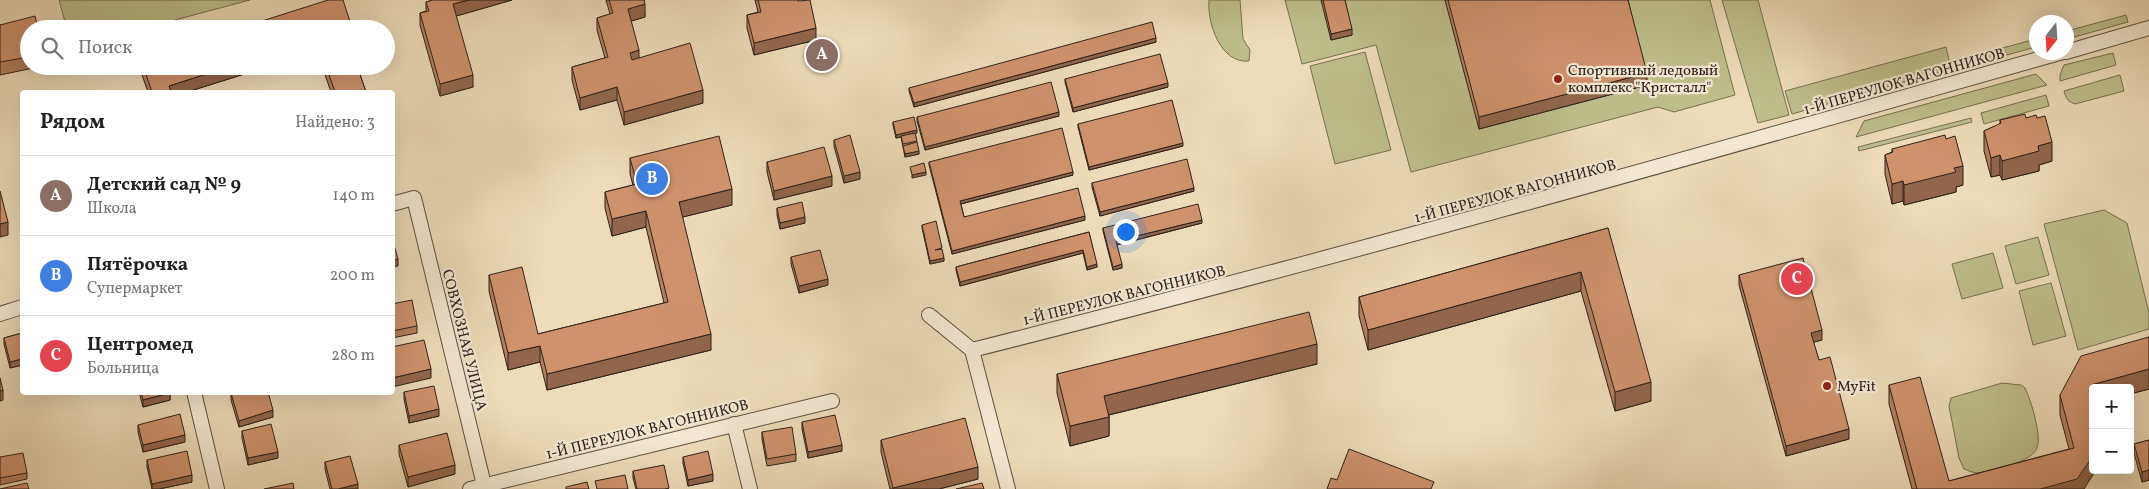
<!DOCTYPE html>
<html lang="ru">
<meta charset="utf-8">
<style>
body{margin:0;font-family:Vollkorn,serif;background:#f2f2f2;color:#222}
.controls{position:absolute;right:15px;bottom:15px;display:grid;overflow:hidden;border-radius:5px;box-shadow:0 5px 20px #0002}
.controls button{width:45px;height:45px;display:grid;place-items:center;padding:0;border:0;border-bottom:1px solid #e0e0e0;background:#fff;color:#222;font:25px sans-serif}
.compass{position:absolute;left:2029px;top:15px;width:45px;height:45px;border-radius:50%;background:#fff;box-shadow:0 5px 20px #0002;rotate:197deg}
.you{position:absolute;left:1125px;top:231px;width:18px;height:18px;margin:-12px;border:4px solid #fff;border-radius:50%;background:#1a73e8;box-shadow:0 0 0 8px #1a73e833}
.badge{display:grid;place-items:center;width:32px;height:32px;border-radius:50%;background:#db2777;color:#fff;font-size:16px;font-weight:700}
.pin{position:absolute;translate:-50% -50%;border:2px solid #fff;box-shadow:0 1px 5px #0006}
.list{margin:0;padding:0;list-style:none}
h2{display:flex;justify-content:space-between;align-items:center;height:65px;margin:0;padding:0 20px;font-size:21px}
h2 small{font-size:16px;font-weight:400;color:#767676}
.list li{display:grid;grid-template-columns:32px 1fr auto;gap:15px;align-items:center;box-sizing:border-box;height:80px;padding:0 20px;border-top:1px solid #e0e0e0}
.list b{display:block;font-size:19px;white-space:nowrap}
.list p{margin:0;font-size:16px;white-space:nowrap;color:#767676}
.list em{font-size:16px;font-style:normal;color:#767676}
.icon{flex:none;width:28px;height:28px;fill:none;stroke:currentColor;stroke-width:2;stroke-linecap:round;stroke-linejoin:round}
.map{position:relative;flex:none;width:2149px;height:489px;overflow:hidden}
.search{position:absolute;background:#fff;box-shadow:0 5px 20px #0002;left:20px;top:20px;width:375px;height:55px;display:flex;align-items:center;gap:12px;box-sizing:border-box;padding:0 18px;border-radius:28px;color:#767676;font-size:19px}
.panel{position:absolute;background:#fff;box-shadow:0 5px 20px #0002;left:20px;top:90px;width:375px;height:305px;border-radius:5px}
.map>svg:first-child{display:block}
</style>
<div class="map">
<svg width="2149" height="489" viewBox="0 0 2149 489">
<rect width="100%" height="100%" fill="#eedbb9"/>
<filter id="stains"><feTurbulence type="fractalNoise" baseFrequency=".004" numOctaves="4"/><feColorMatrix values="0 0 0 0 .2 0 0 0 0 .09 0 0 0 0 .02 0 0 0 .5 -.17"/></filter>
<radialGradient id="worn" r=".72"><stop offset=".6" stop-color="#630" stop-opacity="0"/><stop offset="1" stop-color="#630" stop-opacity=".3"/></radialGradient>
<g fill="#bdbe8c" stroke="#757054">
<path d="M 59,0 L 250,0 L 141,29 L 67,29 Z"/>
<path d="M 1209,0 L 1240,0 L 1243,39 L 1250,50 L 1249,61 C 1221,64 1207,24 1209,0 Z"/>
<path d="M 1285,0 L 1710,0 L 1735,95 L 1674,112 L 1658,107 L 1411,172 L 1376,45 L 1302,64 Z"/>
<path d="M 1722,0 L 1758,0 L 1789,115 L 1758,123 Z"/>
<path d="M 2126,15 L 2128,22 L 2067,39 L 2067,31 Z"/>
<path d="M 2036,39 L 2036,47 L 1967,66 L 1965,58 Z"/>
<path d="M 1946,47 L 1951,69 L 1792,114 L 1785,91 Z"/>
<path d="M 1365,52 L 1391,150 L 1335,164 L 1310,66 Z"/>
<path d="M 2113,53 L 2116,65 L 2060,81 L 2060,75 L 2064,65 Z"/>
<path d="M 2036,74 L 2047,85 L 1856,137 L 1864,121 Z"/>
<path d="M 2120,75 L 2124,91 L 2075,104 C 2068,102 2066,98 2064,91 Z"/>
<path d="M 2046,95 L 2049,106 L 1984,124 L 1981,113 Z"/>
<path d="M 1971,118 L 1972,122 L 1859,151 L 1858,147 Z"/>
<path d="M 2104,210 L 2127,223 L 2149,313 L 2149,329 L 2078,350 L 2044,224 Z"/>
<path d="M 2038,237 L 2049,275 L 2016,284 L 2005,246 Z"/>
<path d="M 1993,253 L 2003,288 L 1962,299 L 1952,264 Z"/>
<path d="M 2051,283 L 2066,336 L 2033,345 L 2019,291 Z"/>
<path d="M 2002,383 L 2021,385 L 2025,388 C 2031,400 2042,436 2037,448 C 2033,461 1992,473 1979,473 C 1973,473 1969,471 1964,469 L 1959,458 L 1949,406 L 1951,398 Z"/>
</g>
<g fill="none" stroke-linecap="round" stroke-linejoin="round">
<g stroke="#5d5042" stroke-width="16">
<g id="street">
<path d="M 2066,52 L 2149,28"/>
<path d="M 392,204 L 414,198 L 485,489"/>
<path d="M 0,314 L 22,307"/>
<path d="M 929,315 L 972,350 L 1008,489"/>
<path d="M 972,350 C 1338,258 1700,155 2063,52"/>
<path d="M 194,392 L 217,489"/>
<path d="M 734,424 L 750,489"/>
<path d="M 470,489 L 832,401"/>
</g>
</g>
<use href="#street" stroke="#f4e8d2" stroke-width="14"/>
</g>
<g fill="#b27e5e" stroke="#2d211b">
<path d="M 433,0 L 512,0 L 456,16 L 473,87 L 440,96 L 420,25 L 420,13 L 426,11 L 426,2 Z"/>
<path d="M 606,0 L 644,0 L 645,17 L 631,21 L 639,58 L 703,103 L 624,125 L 617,100 L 580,110 L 572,80 L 572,67 L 605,58 L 597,30 L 597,18 L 610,14 Z"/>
<path d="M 755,0 L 798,0 L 816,40 L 754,55 L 747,28 L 747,15 L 758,12 Z"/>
<path d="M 1321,0 L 1345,0 L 1352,35 L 1331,40 Z"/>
<path d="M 1445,0 L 1628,0 L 1647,85 L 1479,129 Z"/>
<path d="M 0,25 L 29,29 L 29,66 L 43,66 L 0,75 Z"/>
<path d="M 1156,42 L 914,107 L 909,91 L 909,88 Z"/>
<path d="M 141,66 L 270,66 L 187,92 L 148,92 L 141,72 Z"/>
<path d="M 322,66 L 357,66 L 366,92 L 331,92 Z"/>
<path d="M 1065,79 L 1168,87 L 1073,112 L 1065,82 Z"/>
<path d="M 1059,116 L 925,150 L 917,121 L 917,117 Z"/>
<path d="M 2026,118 L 2052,161 L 2039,165 L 2039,171 L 2002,180 L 2000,175 L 1991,177 L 1984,151 L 1984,131 L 2000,124 L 2000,120 Z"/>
<path d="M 893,122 L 917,133 L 915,133 L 919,154 L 905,157 L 901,137 L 896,138 L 893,125 Z"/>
<path d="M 1078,124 L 1183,146 L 1089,170 L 1078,127 Z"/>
<path d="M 834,140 L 860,179 L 844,183 L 834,146 Z"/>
<path d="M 1892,149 L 1963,185 L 1956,187 L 1956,192 L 1904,205 L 1903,201 L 1892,204 L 1885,174 L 1885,155 L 1892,152 Z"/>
<path d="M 630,158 L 732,205 L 682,217 L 711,350 L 547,390 L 540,362 L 508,370 L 489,291 L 489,275 L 538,334 L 664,303 L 646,227 L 612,236 L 605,208 L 605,192 L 633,185 L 630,174 Z"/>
<path d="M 767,162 L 832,186 L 774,200 L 767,172 Z"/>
<path d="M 929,162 L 1073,175 L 961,204 L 964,217 L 1085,220 L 952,254 L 929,165 Z"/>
<path d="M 1092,183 L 1194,191 L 1100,216 L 1092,187 Z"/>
<path d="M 777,208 L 805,223 L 780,229 L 777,215 Z"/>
<path d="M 1202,223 L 1117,245 L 1122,268 L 1113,270 L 1103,231 L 1103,228 Z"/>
<path d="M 922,225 L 942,250 L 944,261 L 930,264 L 922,228 Z"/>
<path d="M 1608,228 L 1651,401 L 1615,411 L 1581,291 L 1368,350 L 1359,316 L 1359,297 Z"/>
<path d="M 1089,232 L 1097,267 L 1087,270 L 1083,253 L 960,286 L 956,270 L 956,267 Z"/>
<path d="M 791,257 L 828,285 L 799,293 L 791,264 Z"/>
<path d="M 1739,275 L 1822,340 L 1813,342 L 1819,360 L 1849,439 L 1786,456 L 1739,285 Z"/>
<path d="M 392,304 L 417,326 L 417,333 L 392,338 Z"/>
<path d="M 22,333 L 22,365 L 10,368 L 4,344 L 4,338 Z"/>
<path d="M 2149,337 L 2149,389 L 2130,394 L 2093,388 L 2084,489 L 1912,489 L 1889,404 L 1889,385 L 1949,481 L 2069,449 L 2060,415 L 2060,395 Z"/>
<path d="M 1317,364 L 1109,415 L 1109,436 L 1070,446 L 1057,393 L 1057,374 Z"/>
<path d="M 139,392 L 170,392 L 170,400 L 143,407 Z"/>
<path d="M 404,392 L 439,416 L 409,423 L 404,399 Z"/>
<path d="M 231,393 L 273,417 L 239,427 L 231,400 Z"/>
<path d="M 802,422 L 842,451 L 808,458 L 802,429 Z"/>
<path d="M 138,425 L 185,442 L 143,452 L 138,432 Z"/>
<path d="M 242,431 L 278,458 L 248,465 L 242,438 Z"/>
<path d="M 762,432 L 796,454 L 796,461 L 767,466 L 762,439 Z"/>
<path d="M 881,440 L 978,479 L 939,489 L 890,489 L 881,452 Z"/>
<path d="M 2149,440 L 2149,480 L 2142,482 L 2134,453 L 2134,444 Z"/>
<path d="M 399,445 L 455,474 L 408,487 L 399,454 Z"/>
<path d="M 0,457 L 27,473 L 27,479 L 0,485 Z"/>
<path d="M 683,457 L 713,481 L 688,486 L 683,463 Z"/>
<path d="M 147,460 L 192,482 L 159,489 L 152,489 L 147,467 Z"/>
<path d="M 325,462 L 358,489 L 330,489 L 325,469 Z"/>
<path d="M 633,471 L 669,489 L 636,489 L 633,478 Z"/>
</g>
<g fill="#91664c" stroke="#2d211b">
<path d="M 469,0 L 512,0 L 453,17 L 453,4 Z"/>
<path d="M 645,4 L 645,17 L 628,22 L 628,9 Z"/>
<path d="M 816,28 L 816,40 L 754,55 L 754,43 Z"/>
<path d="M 1352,29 L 1352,35 L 1331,40 L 1331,34 Z"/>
<path d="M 1156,38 L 1156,42 L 914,107 L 914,103 Z"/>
<path d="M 639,50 L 639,62 L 630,65 L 630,53 Z"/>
<path d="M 231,66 L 270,66 L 187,92 L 169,92 L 169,86 Z"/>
<path d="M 1647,73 L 1647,85 L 1479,129 L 1479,117 Z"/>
<path d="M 473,75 L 473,87 L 440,96 L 440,84 Z"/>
<path d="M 1168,83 L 1168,87 L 1073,112 L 1073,108 Z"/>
<path d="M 617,87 L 617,100 L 580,110 L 580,98 Z"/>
<path d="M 703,90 L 703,103 L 624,125 L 624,112 Z"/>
<path d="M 1059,112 L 1059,116 L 925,150 L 925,147 Z"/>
<path d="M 917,130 L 917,133 L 896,138 L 896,135 Z"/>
<path d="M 2052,142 L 2052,161 L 2039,165 L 2039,171 L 2002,180 L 2002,161 L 2038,146 Z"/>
<path d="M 1183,143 L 1183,146 L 1089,170 L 1089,167 Z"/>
<path d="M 919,151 L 919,154 L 905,157 L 905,154 Z"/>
<path d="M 2000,155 L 2000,175 L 1991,177 L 1991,158 Z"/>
<path d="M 1963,166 L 1963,185 L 1956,187 L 1956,192 L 1904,205 L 1904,185 L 1954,168 Z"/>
<path d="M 860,172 L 860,179 L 844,183 L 844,176 Z"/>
<path d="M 926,172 L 926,175 L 912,178 L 912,175 Z"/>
<path d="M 1073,172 L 1073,175 L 960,204 L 960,201 Z"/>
<path d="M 832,176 L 832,186 L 774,200 L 774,191 Z"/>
<path d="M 1903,181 L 1903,201 L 1892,204 L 1892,184 Z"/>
<path d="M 1194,188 L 1194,191 L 1100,216 L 1100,212 Z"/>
<path d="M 732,189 L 732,205 L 679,218 L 679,202 Z"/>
<path d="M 646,211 L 646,227 L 612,236 L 612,219 Z"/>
<path d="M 1085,216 L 1085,220 L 952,254 L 952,251 Z"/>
<path d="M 805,217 L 805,223 L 780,229 L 780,223 Z"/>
<path d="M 1202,220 L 1202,223 L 1116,245 L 1116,241 Z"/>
<path d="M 8,222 L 8,235 L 0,237 L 0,224 Z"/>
<path d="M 1083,250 L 1083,253 L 960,286 L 960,282 Z"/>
<path d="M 944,258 L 944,261 L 930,264 L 930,261 Z"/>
<path d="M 398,259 L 398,266 L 392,267 L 392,260 Z"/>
<path d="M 1097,264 L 1097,267 L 1087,270 L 1087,267 Z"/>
<path d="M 1122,264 L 1122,268 L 1113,270 L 1113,267 Z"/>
<path d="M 1581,272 L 1581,291 L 1368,350 L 1368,330 Z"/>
<path d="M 828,279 L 828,285 L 799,293 L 799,286 Z"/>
<path d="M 1822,330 L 1822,340 L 1811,343 L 1811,333 Z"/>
<path d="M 711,334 L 711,350 L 547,390 L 547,374 Z"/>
<path d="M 1317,344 L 1317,364 L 1104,416 L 1104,396 Z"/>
<path d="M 540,346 L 540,362 L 508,370 L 508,353 Z"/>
<path d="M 22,359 L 22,365 L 10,368 L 10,362 Z"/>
<path d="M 431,369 L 431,378 L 392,387 L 392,378 Z"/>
<path d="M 2149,369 L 2149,389 L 2130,394 L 2130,388 L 2093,388 L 2093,404 L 2091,385 Z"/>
<path d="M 1651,382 L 1651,401 L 1615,411 L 1615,392 Z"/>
<path d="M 3,390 L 3,400 L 0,401 L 0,391 Z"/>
<path d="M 170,393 L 170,400 L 143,407 L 143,400 Z"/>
<path d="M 439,409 L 439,416 L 409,423 L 409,416 Z"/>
<path d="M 273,410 L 273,417 L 239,427 L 239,421 Z"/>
<path d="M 1109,417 L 1109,436 L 1070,446 L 1070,426 Z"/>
<path d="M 1849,429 L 1849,439 L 1786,456 L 1786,446 Z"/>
<path d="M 185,435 L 185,442 L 143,452 L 143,445 Z"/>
<path d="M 842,445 L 842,451 L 808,458 L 808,452 Z"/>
<path d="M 278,452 L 278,458 L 248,465 L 248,458 Z"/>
<path d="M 2093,456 L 2093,470 L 2096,470 L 2084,489 L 2040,489 Z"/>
<path d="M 455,465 L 455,474 L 408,487 L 408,477 Z"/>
<path d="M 978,467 L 978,479 L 939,489 L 893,489 L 893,488 Z"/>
<path d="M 2149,470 L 2149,480 L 2142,482 L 2142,472 Z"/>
<path d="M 713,474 L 713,481 L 688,486 L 688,480 Z"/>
<path d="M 192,475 L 192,482 L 159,489 L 152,489 L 152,484 Z"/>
<path d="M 358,484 L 358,489 L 338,489 Z"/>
</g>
<g fill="#cf926d" stroke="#2d211b">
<path d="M 328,0 L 343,0 L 352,28 L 350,29 L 237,29 Z"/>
<path d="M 433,0 L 469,0 L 453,4 L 473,75 L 440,84 L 420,13 L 429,11 L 426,2 Z"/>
<path d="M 609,0 L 644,0 L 645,4 L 628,9 L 639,50 L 630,53 L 632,60 L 690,43 L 703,90 L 624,112 L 617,87 L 580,98 L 572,67 L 608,57 L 597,18 L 613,13 Z"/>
<path d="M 758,0 L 798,0 L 798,1 L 810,0 L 816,28 L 754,43 L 747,15 L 761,12 Z"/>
<path d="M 1323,0 L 1345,0 L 1352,29 L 1331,34 Z"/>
<path d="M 1448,0 L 1628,0 L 1647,73 L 1479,117 Z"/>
<path d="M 35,16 L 38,29 L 29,29 L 29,57 L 0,62 L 0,25 Z"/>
<path d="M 1152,22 L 1156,38 L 914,103 L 909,88 Z"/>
<path d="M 1160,54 L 1168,83 L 1073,108 L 1065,79 Z"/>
<path d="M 143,66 L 231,66 L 169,86 L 171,92 L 152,92 Z"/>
<path d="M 326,66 L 357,66 L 366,92 L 335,92 Z"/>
<path d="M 1051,82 L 1059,112 L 925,147 L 917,117 Z"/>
<path d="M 1172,100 L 1183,143 L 1089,167 L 1078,124 Z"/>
<path d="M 2025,114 L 2026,118 L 2036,115 L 2037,118 L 2045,116 L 2052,142 L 2038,146 L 2039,151 L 2002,161 L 2000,155 L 1991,158 L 1984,131 L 2001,123 L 2000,120 Z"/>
<path d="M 914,117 L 917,130 L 896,135 L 893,122 Z"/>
<path d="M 1062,128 L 1073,172 L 960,201 L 964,217 L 1078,188 L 1085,216 L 952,251 L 929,162 Z"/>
<path d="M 915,133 L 917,141 L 903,144 L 901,136 Z"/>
<path d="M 850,135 L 860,172 L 844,176 L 834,140 Z"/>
<path d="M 1945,135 L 1946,139 L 1955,136 L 1963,166 L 1954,168 L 1956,172 L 1904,185 L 1903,181 L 1892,184 L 1885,155 L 1893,152 L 1892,149 Z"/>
<path d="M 719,136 L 732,189 L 679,202 L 711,334 L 547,374 L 540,346 L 508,353 L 489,275 L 522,267 L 538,334 L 668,302 L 646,211 L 612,219 L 605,192 L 637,184 L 630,158 Z"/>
<path d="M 917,142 L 919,151 L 905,154 L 903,146 Z"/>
<path d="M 824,147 L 832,176 L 774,191 L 767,162 Z"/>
<path d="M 1187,159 L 1194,188 L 1100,212 L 1092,183 Z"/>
<path d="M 924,163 L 926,172 L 912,175 L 910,167 Z"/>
<path d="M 0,191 L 8,222 L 0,224 Z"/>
<path d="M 802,202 L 805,217 L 780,223 L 777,208 Z"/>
<path d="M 1198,204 L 1202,220 L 1116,241 L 1122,264 L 1113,267 L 1103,228 Z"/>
<path d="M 936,221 L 942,248 L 935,250 L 942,249 L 944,258 L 930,261 L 922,225 Z"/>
<path d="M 1608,228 L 1651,382 L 1615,392 L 1581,272 L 1368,330 L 1359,297 Z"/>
<path d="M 1089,232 L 1097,264 L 1087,267 L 1083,250 L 960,282 L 956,267 Z"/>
<path d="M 392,238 L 398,259 L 392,260 Z"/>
<path d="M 820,250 L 828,279 L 799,286 L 791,257 Z"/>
<path d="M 1803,258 L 1822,330 L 1811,333 L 1819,360 L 1830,357 L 1849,429 L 1786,446 L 1739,275 Z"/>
<path d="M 412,300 L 417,326 L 392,331 L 392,304 Z"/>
<path d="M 1309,312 L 1317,344 L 1104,396 L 1109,417 L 1070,426 L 1057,374 Z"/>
<path d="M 22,333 L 22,359 L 10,362 L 4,338 Z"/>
<path d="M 2149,337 L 2149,369 L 2091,385 L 2093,390 L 2093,456 L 2077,479 L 2040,489 L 1917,489 L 1889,385 L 1920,377 L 1949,481 L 2074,448 L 2060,395 L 2081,356 Z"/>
<path d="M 424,340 L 431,369 L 392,378 L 392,347 Z"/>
<path d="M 0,378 L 3,390 L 0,391 Z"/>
<path d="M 434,386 L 439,409 L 409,416 L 404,392 Z"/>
<path d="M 141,392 L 170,392 L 170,393 L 143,400 Z"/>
<path d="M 234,392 L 268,392 L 273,410 L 239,421 L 231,393 Z"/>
<path d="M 180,414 L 185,435 L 143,445 L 138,425 Z"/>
<path d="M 835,415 L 842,445 L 808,452 L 802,422 Z"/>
<path d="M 965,418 L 978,467 L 893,488 L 881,440 Z"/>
<path d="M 271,424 L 278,452 L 248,458 L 242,431 Z"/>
<path d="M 792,427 L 796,454 L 767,459 L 762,432 Z"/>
<path d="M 447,433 L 455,465 L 408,477 L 399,445 Z"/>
<path d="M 2149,440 L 2149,470 L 2142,472 L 2134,444 Z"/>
<path d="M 1349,449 L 1434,482 L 1431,489 L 1327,489 L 1331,478 L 1337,480 Z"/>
<path d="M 187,451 L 192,475 L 152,484 L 147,460 Z"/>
<path d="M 708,451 L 713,474 L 688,480 L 683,457 Z"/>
<path d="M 23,453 L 27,473 L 0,478 L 0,457 Z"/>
<path d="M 350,456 L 358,484 L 338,489 L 332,489 L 325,462 Z"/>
<path d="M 664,465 L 669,488 L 665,489 L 637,489 L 633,471 Z"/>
<path d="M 625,475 L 628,489 L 597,489 L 595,481 Z"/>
<path d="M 587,482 L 589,489 L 566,489 L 566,487 Z"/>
<path d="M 27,483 L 29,489 L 0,489 Z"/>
<path d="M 293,483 L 294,489 L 264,489 Z"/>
<path d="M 982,483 L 984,489 L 956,489 Z"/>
</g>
<g fill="#8f2418" stroke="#f4e8d2" stroke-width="2">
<circle cx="1558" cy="79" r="5"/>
<circle cx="1827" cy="386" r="5"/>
</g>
<g text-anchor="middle" stroke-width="4.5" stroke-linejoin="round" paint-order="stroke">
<g font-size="15" fill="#2d211b" stroke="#f4e8d2" text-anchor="start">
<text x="1568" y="75">Спортивный ледовый<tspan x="1568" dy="17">комплекс "Кристалл"</tspan></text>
<text x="1837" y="391">MyFit</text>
</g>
<g font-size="15" fill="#2d211b" stroke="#f4e8d2">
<text transform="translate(1904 81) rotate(-16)" y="5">1-Й ПЕРЕУЛОК ВАГОННИКОВ</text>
<text transform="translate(1515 191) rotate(-15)" y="5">1-Й ПЕРЕУЛОК ВАГОННИКОВ</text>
<text transform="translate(1124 295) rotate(-14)" y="5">1-Й ПЕРЕУЛОК ВАГОННИКОВ</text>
<text transform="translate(465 340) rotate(76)" y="5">СОВХОЗНАЯ УЛИЦА</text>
<text transform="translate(647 429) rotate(-14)" y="5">1-Й ПЕРЕУЛОК ВАГОННИКОВ</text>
</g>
</g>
<rect width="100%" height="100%" filter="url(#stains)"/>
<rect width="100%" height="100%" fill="url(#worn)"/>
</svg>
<div class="controls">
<button>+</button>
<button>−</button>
</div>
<svg class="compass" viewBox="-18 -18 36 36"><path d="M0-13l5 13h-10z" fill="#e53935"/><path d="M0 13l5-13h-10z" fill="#767676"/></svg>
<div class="you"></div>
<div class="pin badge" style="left:822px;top:55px;background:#8d6e63">A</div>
<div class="pin badge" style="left:652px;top:179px;background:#3f7fe0">B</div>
<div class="pin badge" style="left:1797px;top:279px;background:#e0444e">C</div>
<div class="search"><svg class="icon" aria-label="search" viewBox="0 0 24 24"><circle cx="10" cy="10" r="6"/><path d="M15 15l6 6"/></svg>Поиск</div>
<section class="panel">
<h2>Рядом<small>Найдено: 3</small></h2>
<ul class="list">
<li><span class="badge" style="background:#8d6e63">A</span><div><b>Детский сад № 9</b><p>Школа</p></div><em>140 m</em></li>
<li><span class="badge" style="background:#3f7fe0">B</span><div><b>Пятёрочка</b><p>Супермаркет</p></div><em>200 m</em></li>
<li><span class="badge" style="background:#e0444e">C</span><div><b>Центромед</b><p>Больница</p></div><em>280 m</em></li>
</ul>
</section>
</div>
